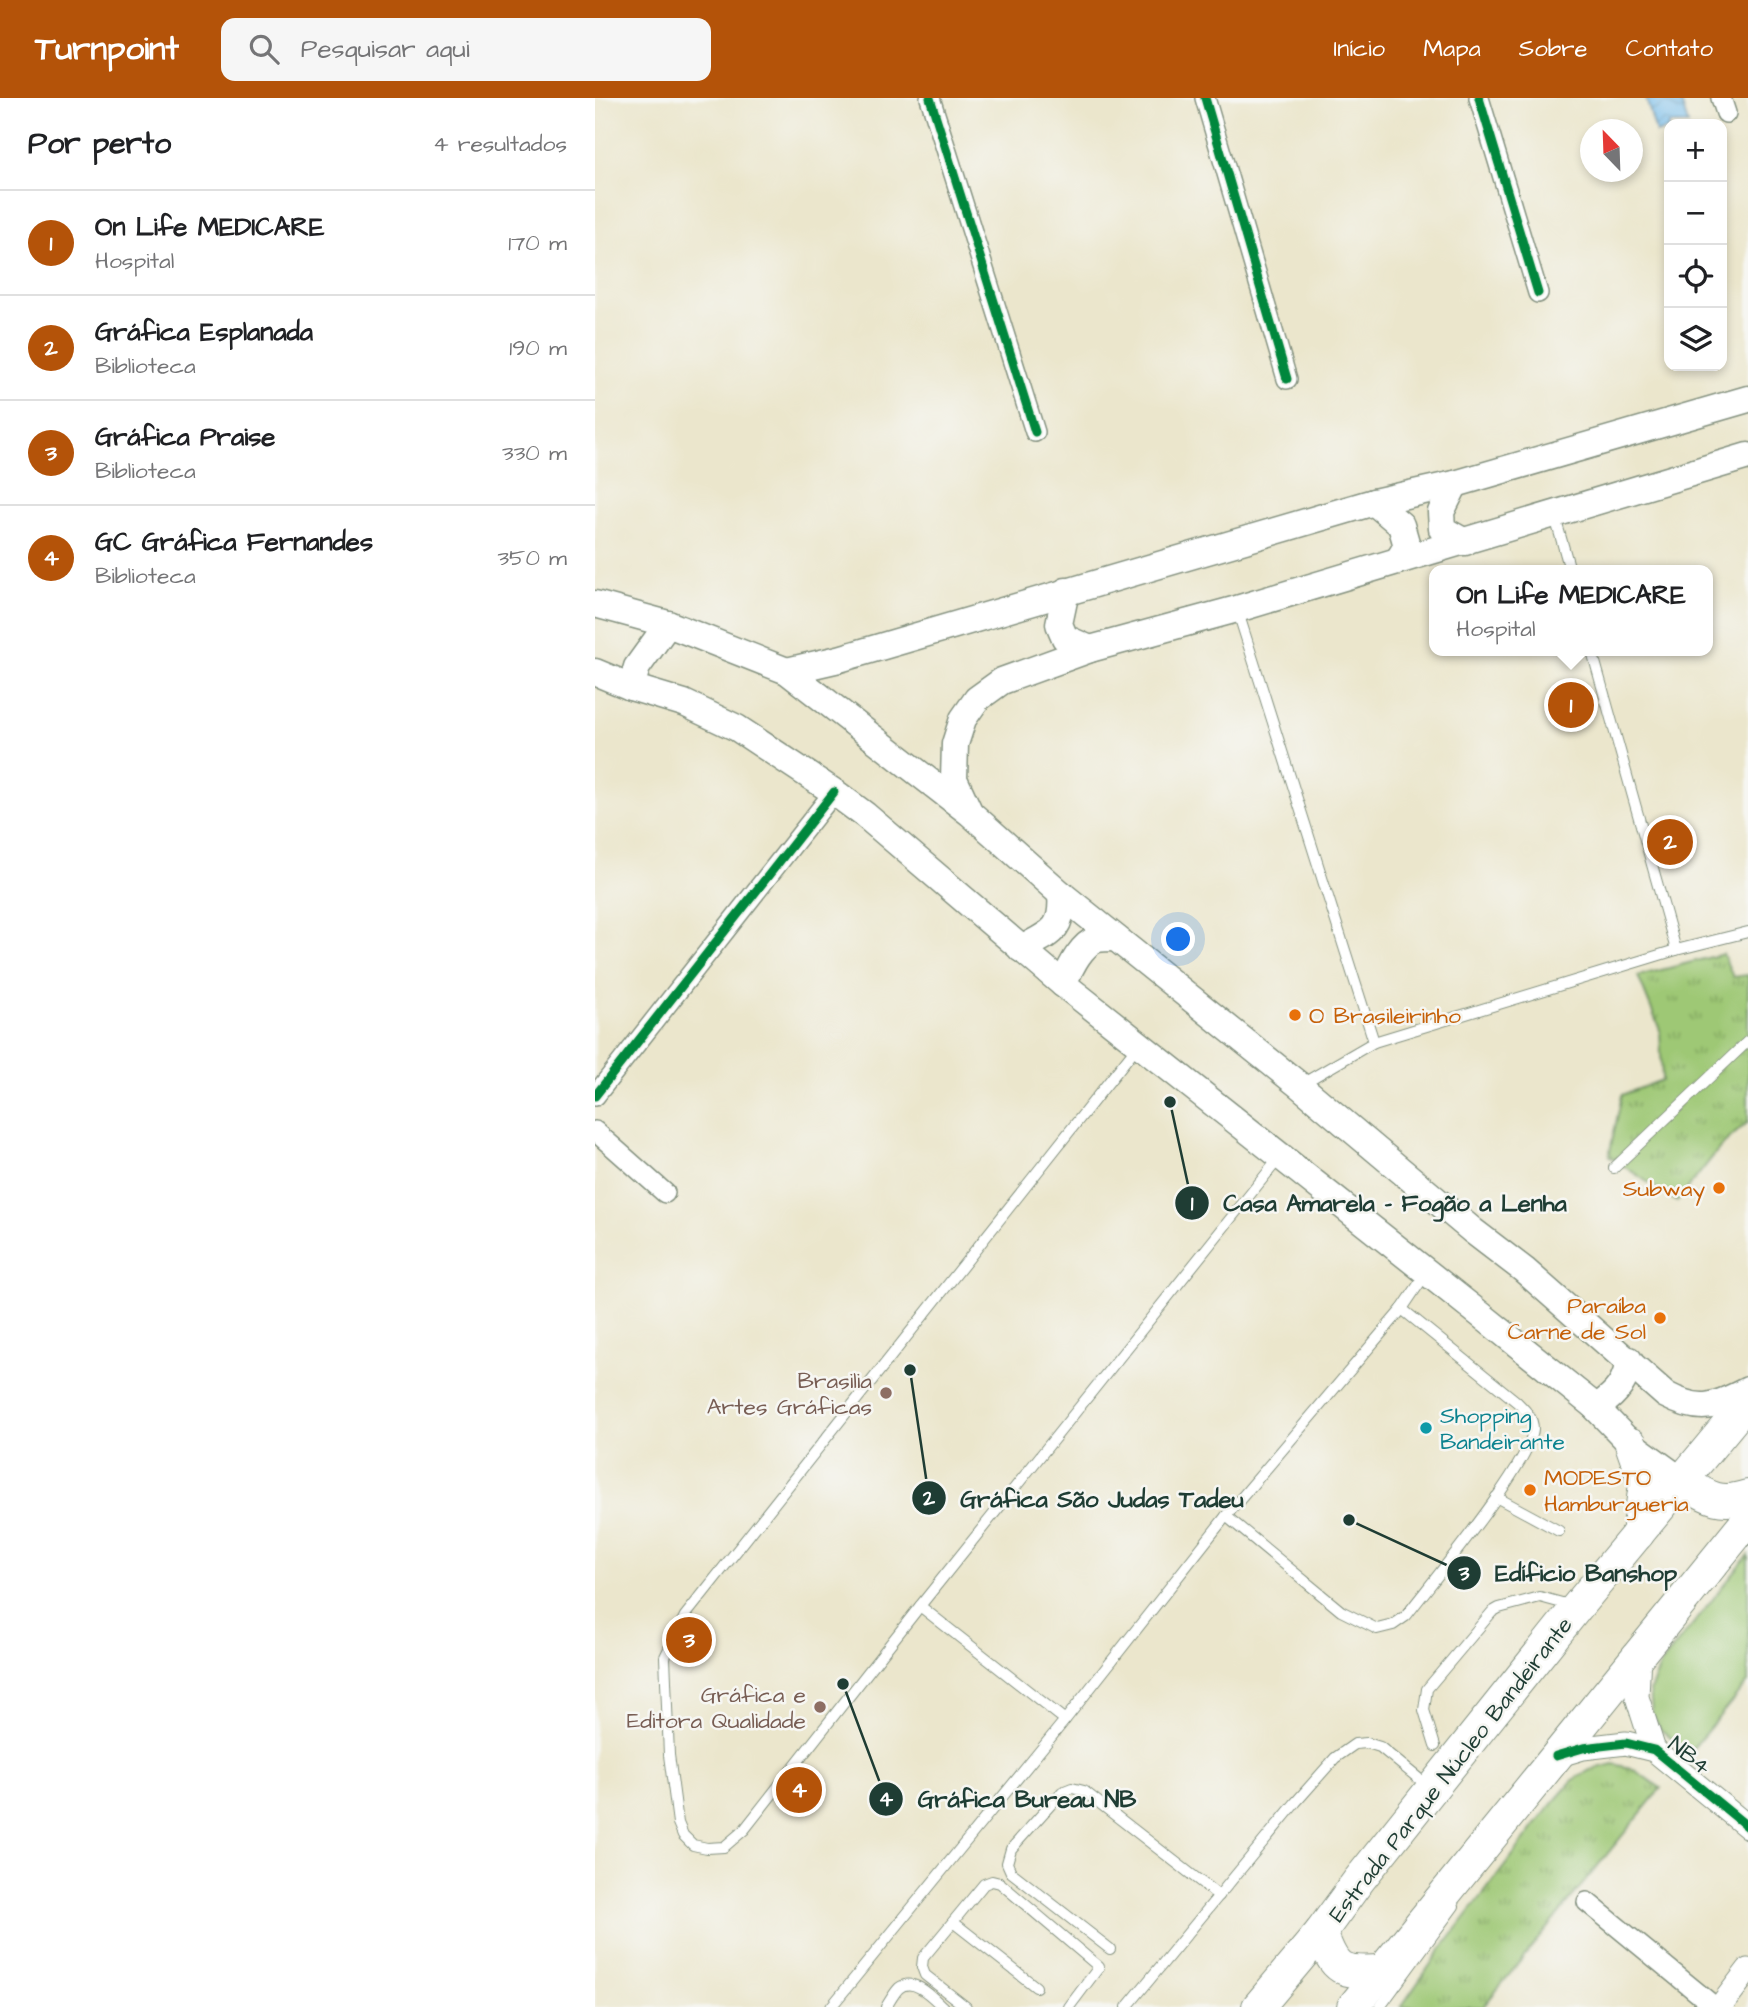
<!DOCTYPE html>
<html lang="pt">
<meta charset="utf-8">
<style>
body{margin:0;font-family:"Architects Daughter",sans-serif;background:#f6f6f6;color:#202124}
.controls{position:absolute;right:21px;top:21px;display:grid;overflow:hidden;border-radius:14px;box-shadow:0 4px 10px #0003}
.controls button{width:63px;height:63px;display:grid;place-items:center;padding:0;border:0;border-bottom:2px solid #e0e0e0;background:#fff;color:#202124;font:35px sans-serif}
.compass{position:absolute;left:985px;top:21px;width:63px;height:63px;border-radius:50%;background:#fff;box-shadow:0 4px 10px #0003;rotate:337deg}
.you{position:absolute;left:584px;top:842px;width:24px;height:24px;margin:-18px;border:5px solid #fff;border-radius:50%;background:#1a73e8;box-shadow:0 0 0 10px #1a73e833}
.badge{display:grid;place-items:center;width:46px;height:46px;border-radius:50%;background:#b45309;color:#fff;font-size:23px;font-weight:700}
.pin{position:absolute;translate:-50% -50%;border:4px solid #fff;box-shadow:0 2px 7px #0006}
.popup{position:absolute;left:834px;top:467px;width:284px;height:91px;box-sizing:border-box;display:grid;place-content:center;border-radius:14px;background:#fff;filter:drop-shadow(0 2px 5px #0005);font-size:23px;white-space:nowrap;color:#757577}
.popup b{font-size:26px;color:#202124}
.popup::after{content:'';position:absolute;left:50%;top:100%;margin-left:-14px;border:14px solid transparent;border-top-color:#fff}
.list{margin:0;padding:0;list-style:none}
h2{display:flex;justify-content:space-between;align-items:center;height:91px;margin:0;padding:0 28px;font-size:30px}
h2 small{font-size:23px;font-weight:400;color:#757577}
.list li{display:grid;grid-template-columns:46px 1fr auto;gap:21px;align-items:center;box-sizing:border-box;height:105px;padding:0 28px;border-top:2px solid #e0e0e0}
.list b{display:block;font-size:26px;white-space:nowrap}
.list p{margin:0;font-size:23px;white-space:nowrap;color:#757577}
.list em{font-size:23px;font-style:normal;color:#757577}
.icon{flex:none;width:38px;height:38px;fill:none;stroke:currentColor;stroke-width:2;stroke-linecap:round;stroke-linejoin:round}
.map{position:relative;flex:none;width:1153px;height:1909px;overflow:hidden}
header{display:flex;align-items:center;gap:42px;box-sizing:border-box;height:98px;padding:0 35px;background:#b45309;color:#fff}
header strong{font-size:33px}
nav{display:flex;gap:38px;margin-inline-start:auto;font-size:24px}
.search{width:490px;height:63px;background:#f6f6f6;display:flex;align-items:center;gap:18px;box-sizing:border-box;padding:0 24px;border-radius:14px;color:#757577;font-size:26px}
main{display:flex}
aside{flex:1;background:#fff}
.map>svg:first-child{display:block}
</style>
<header>
<strong>Turnpoint</strong>
<div class="search"><svg class="icon" aria-label="search" viewBox="0 0 24 24"><circle cx="10" cy="10" r="6"/><path d="M15 15l6 6"/></svg>Pesquisar aqui</div>
<nav><a>Início</a><a>Mapa</a><a>Sobre</a><a>Contato</a></nav>
</header>
<main>
<aside>
<h2>Por perto<small>4 resultados</small></h2>
<ul class="list">
<li><span class="badge">1</span><div><b>On Life MEDICARE</b><p>Hospital</p></div><em>170 m</em></li>
<li><span class="badge">2</span><div><b>Gráfica Esplanada</b><p>Biblioteca</p></div><em>190 m</em></li>
<li><span class="badge">3</span><div><b>Gráfica Praise</b><p>Biblioteca</p></div><em>330 m</em></li>
<li><span class="badge">4</span><div><b>GC Gráfica Fernandes</b><p>Biblioteca</p></div><em>350 m</em></li>
</ul>
</aside>
<div class="map">
<svg width="1153" height="1909" viewBox="0 0 1153 1909">
<defs>
<pattern id="park-tufts" width="24" height="20" patternUnits="userSpaceOnUse" patternTransform="scale(1.75)"><rect width="24" height="20" fill="#9ec874"/><path d="M3 7l-1-3M5 7V3M7 7l1-3M15 17l-1-3M17 17v-4M19 17l1-3" fill="none" stroke="#80a460"/></pattern>
<pattern id="water-waves" width="16" height="10" patternUnits="userSpaceOnUse" patternTransform="scale(1.75)"><rect width="16" height="10" fill="#73bbeb"/><path d="M0 5q4-4 8 0t8 0" fill="none" stroke="#5e99bf"/></pattern>
</defs>
<rect width="100%" height="100%" fill="#f6f6f2"/>
<filter id="ink" filterUnits="userSpaceOnUse"><feTurbulence type="fractalNoise" baseFrequency=".0143" numOctaves="2"/><feDisplacementMap in="SourceGraphic" scale="14" xChannelSelector="R" yChannelSelector="G"/><feConvolveMatrix kernelMatrix="1 2 1 2 8 2 1 2 1" color-interpolation-filters="sRGB"/></filter>
<filter id="wash" filterUnits="userSpaceOnUse"><feTurbulence type="fractalNoise" baseFrequency=".00686" numOctaves="4" result="noise"/><feDisplacementMap in="SourceGraphic" scale="28" xChannelSelector="R" yChannelSelector="G"/><feGaussianBlur stdDeviation="1.57" result="paint"/><feColorMatrix in="noise" values="0 0 0 0 0 0 0 0 0 0 0 0 0 0 0 0 0 1.4 0 .05"/><feComposite in="paint" operator="in"/></filter>
<g filter="url(#wash)">
<rect width="100%" height="100%" fill="#ebe6cc"/>
<path fill="#9ec874" stroke="#5e8254" stroke-width="2" d="M 1153,1457 L 1153,1584 L 1094,1655 L 1065,1631 L 1057,1615 L 1055,1592 L 1066,1566 Z"/>
<g fill="url(#park-tufts)" stroke="#5e8254" stroke-width="2">
<path d="M 1128,856 L 1138,879 L 1153,877 L 1153,1024 L 1127,1047 L 1082,1104 L 1014,1058 L 1027,997 L 1067,982 L 1065,932 L 1043,878 Z"/>
<path d="M 1018,1666 L 1036,1670 L 1066,1690 L 888,1909 L 806,1909 L 842,1857 L 956,1707 L 977,1683 L 995,1672 Z"/>
</g>
<path fill="url(#water-waves)" stroke="#497c90" stroke-width="2" d="M 1051,0 L 1085,0 L 1093,26 L 1074,26 L 1074,31 L 1061,35 Z"/>
</g>
<g filter="url(#ink)">
<g fill="none" stroke-linecap="round" stroke-linejoin="round">
<g stroke="#859280" stroke-width="12">
<g id="service">
<path d="M 960,419 L 975,472"/>
<path d="M 642,511 L 779,944"/>
<path d="M 997,553 L 1081,852"/>
<path d="M 543,947 L 90,1518 L 70,1559 L 74,1657 L 83,1725 L 88,1737 L 98,1747 L 112,1750 L 129,1749 L 149,1732 L 325,1508 L 685,1059"/>
<path d="M 705,987 L 779,944 L 1081,852 L 1153,834"/>
<path d="M 1019,1070 L 1153,943"/>
<path d="M 901,1399 L 964,1433"/>
<path d="M 631,1418 L 746,1513 L 782,1531 L 798,1527 L 811,1518 C 836,1485 937,1364 938,1331 C 938,1319 930,1312 922,1304 L 807,1211"/>
<path d="M 325,1508 L 470,1622"/>
<path d="M 840,1648 L 829,1612 L 832,1591 L 897,1514 L 904,1510 L 945,1499 L 978,1508"/>
<path d="M 358,1824 L 441,1889"/>
<path d="M 515,1851 L 416,1774 L 412,1765 L 416,1751 L 467,1694 L 477,1690 L 489,1693 L 624,1798"/>
<path d="M 236,1909 L 470,1622 L 631,1418 L 807,1211 L 832,1174"/>
<path d="M 291,1909 C 295,1903 299,1895 304,1890 C 319,1878 338,1900 348,1909"/>
<path d="M 371,1909 L 330,1877 L 327,1869 L 328,1860 L 389,1786 L 397,1783 L 405,1785 L 504,1869 L 474,1909"/>
<path d="M 532,1909 L 701,1704 L 740,1660 L 760,1646 L 772,1645 L 785,1649 L 834,1689"/>
<path d="M 785,1909 L 859,1808"/>
</g>
</g>
<g stroke="#859280" stroke-width="22">
<g id="minor">
<path d="M 335,0 L 440,334"/>
<path d="M 610,0 L 692,281"/>
<path d="M 884,0 L 943,195"/>
<path d="M 1126,0 L 1131,15"/>
<path d="M 0,998 L 239,694"/>
<path d="M 0,1033 L 70,1095"/>
<path d="M 992,1804 L 1120,1909"/>
</g>
</g>
<g stroke="#859280" stroke-width="25">
<g id="tertiary">
<path d="M 1044,1556 L 1042,1599 L 1059,1652"/>
<path d="M 961,1658 L 988,1650 L 1031,1645 L 1059,1652 L 1153,1729"/>
<path d="M 1125,1909 L 1153,1872"/>
</g>
</g>
<g stroke="#859280" stroke-width="29">
<g id="secondary">
<path d="M 860,386 L 846,414 L 847,431 L 870,444"/>
<path d="M 779,404 L 806,427 L 812,448 L 804,461"/>
<path d="M 471,493 L 464,526 L 470,540 L 495,551"/>
<path d="M 0,506 L 73,526 L 192,573 L 375,715 L 466,796 L 704,987 L 878,1133 L 929,1172 L 1071,1297 C 1105,1315 1120,1309 1153,1292"/>
<path d="M 192,573 L 244,561 L 779,404 L 860,386 L 1153,301"/>
<path d="M 0,574 L 36,589 L 89,605 L 142,630 L 239,694 L 270,717 L 468,886 L 886,1217 L 998,1307 L 1036,1346 L 1087,1383"/>
<path d="M 36,589 L 42,569 L 73,526"/>
<path d="M 373,711 L 359,681 L 360,646 L 368,621 L 382,601 L 407,583 L 495,551 L 642,511 L 1153,358"/>
<path d="M 426,851 C 455,835 469,833 466,796"/>
<path d="M 468,886 C 475,871 485,847 502,841 C 507,840 515,840 520,840"/>
<path d="M 998,1307 L 1005,1307 C 1022,1295 1031,1284 1034,1262"/>
</g>
</g>
<g stroke="#859280" stroke-width="34">
<g id="trunk">
<path d="M 1036,1346 L 1050,1386 L 1043,1436"/>
<path d="M 1087,1383 C 1112,1398 1123,1408 1153,1398"/>
<path d="M 726,1834 C 740,1874 746,1875 787,1873"/>
<path d="M 663,1909 L 726,1834 L 764,1782 L 982,1509 L 1153,1303"/>
<path d="M 758,1909 L 1153,1422"/>
</g>
</g>
<use href="#service" stroke="#fff" stroke-width="10"/>
<use href="#minor" stroke="#fff" stroke-width="19"/>
<use href="#tertiary" stroke="#fff" stroke-width="23"/>
<use href="#secondary" stroke="#fff" stroke-width="26"/>
<use href="#trunk" stroke="#fff" stroke-width="32"/>
<g stroke="#f6f6f2" stroke-width="13">
<g id="cycleway">
<path d="M 335,0 L 440,334"/>
<path d="M 610,0 L 692,281"/>
<path d="M 884,0 L 943,195"/>
<path d="M 0,998 L 239,694"/>
<path d="M 961,1658 L 988,1650 L 1031,1645 L 1059,1652 L 1153,1729"/>
</g>
</g>
<use href="#cycleway" stroke="#00873e" stroke-width="9"/>
</g>
</g>
<g fill="#e8710a" stroke="#f6f6f2" stroke-width="2.5">
<circle cx="700" cy="917" r="7"/>
<circle cx="1124" cy="1090" r="7"/>
<circle cx="1065" cy="1220" r="7"/>
<circle cx="935" cy="1392" r="7"/>
</g>
<g fill="#8d6e63" stroke="#f6f6f2" stroke-width="2.5">
<circle cx="291" cy="1295" r="7"/>
<circle cx="225" cy="1609" r="7"/>
</g>
<circle fill="#0f9aa8" stroke="#f6f6f2" stroke-width="2.5" cx="831" cy="1330" r="7"/>
<g text-anchor="middle" stroke-width="5" stroke-linejoin="round" paint-order="stroke">
<g font-size="23" fill="#c56008" stroke="#f6f6f2" text-anchor="start">
<text x="714" y="925">O Brasileirinho</text>
<text x="1110" y="1098" text-anchor="end">Subway</text>
<text x="1051" y="1215" text-anchor="end">Paraíba<tspan x="1051" dy="26">Carne de Sol</tspan></text>
<text x="949" y="1387">MODESTO<tspan x="949" dy="26">Hamburgueria</tspan></text>
</g>
<g font-size="23" fill="#785e54" stroke="#f6f6f2" text-anchor="end">
<text x="277" y="1290">Brasilia<tspan x="277" dy="26">Artes Gráficas</tspan></text>
<text x="211" y="1604">Gráfica e<tspan x="211" dy="26">Editora Qualidade</tspan></text>
</g>
<g font-size="23" fill="#0d838f" stroke="#f6f6f2" text-anchor="start">
<text x="845" y="1325">Shopping<tspan x="845" dy="26">Bandeirante</tspan></text>
</g>
<g font-size="23" fill="#1f3d34" stroke="#f6f6f2">
<text transform="translate(1095 1657) rotate(38)" y="8">NB4</text>
<text transform="translate(855 1671) rotate(-52)" y="8">Estrada Parque Núcleo Bandeirante</text>
</g>
</g>
<path fill="none" stroke="#1f3d34" stroke-width="2.5" d="M575 1004L597 1105M315 1272L334 1400M754 1422L869 1475M248 1586L291 1701"/>
<g fill="#1f3d34" stroke="#f6f6f2" stroke-width="2.5">
<circle cx="575" cy="1004" r="7"/>
<circle cx="315" cy="1272" r="7"/>
<circle cx="754" cy="1422" r="7"/>
<circle cx="248" cy="1586" r="7"/>
<circle cx="597" cy="1105" r="18"/>
<circle cx="334" cy="1400" r="18"/>
<circle cx="869" cy="1475" r="18"/>
<circle cx="291" cy="1701" r="18"/>
</g>
<g font-size="21" text-anchor="middle" font-weight="bold" fill="#fff">
<text x="597" y="1112">1</text>
<text x="334" y="1407">2</text>
<text x="869" y="1482">3</text>
<text x="291" y="1708">4</text>
</g>
<g font-size="24" text-anchor="middle" font-weight="bold" fill="#1f3d34" stroke="#f6f6f2" stroke-width="5" stroke-linejoin="round" paint-order="stroke">
<text x="800" y="1113">Casa Amarela - Fogão a Lenha</text>
<text x="507" y="1409">Gráfica São Judas Tadeu</text>
<text x="991" y="1483">Edíficio Banshop</text>
<text x="432" y="1709">Gráfica Bureau NB</text>
</g>
</svg>
<div class="controls">
<button>+</button>
<button>−</button>
<button><svg class="icon" aria-label="locate" viewBox="0 0 24 24"><circle cx="12" cy="12" r="6"/><path d="M12 2v4M12 18v4M2 12h4M18 12h4"/></svg></button>
<button><svg class="icon" aria-label="layers" viewBox="0 0 24 24"><path d="M12 4l9 5-9 5-9-5zM3 14l9 5 9-5"/></svg></button>
</div>
<svg class="compass" viewBox="-18 -18 36 36"><path d="M0-13l5 13h-10z" fill="#e53935"/><path d="M0 13l5-13h-10z" fill="#757577"/></svg>
<div class="you"></div>
<div class="pin badge" style="left:976px;top:607px">1</div>
<div class="popup"><b>On Life MEDICARE</b>Hospital</div>
<div class="pin badge" style="left:1075px;top:744px">2</div>
<div class="pin badge" style="left:94px;top:1542px">3</div>
<div class="pin badge" style="left:204px;top:1692px">4</div>
</div>
</main>
